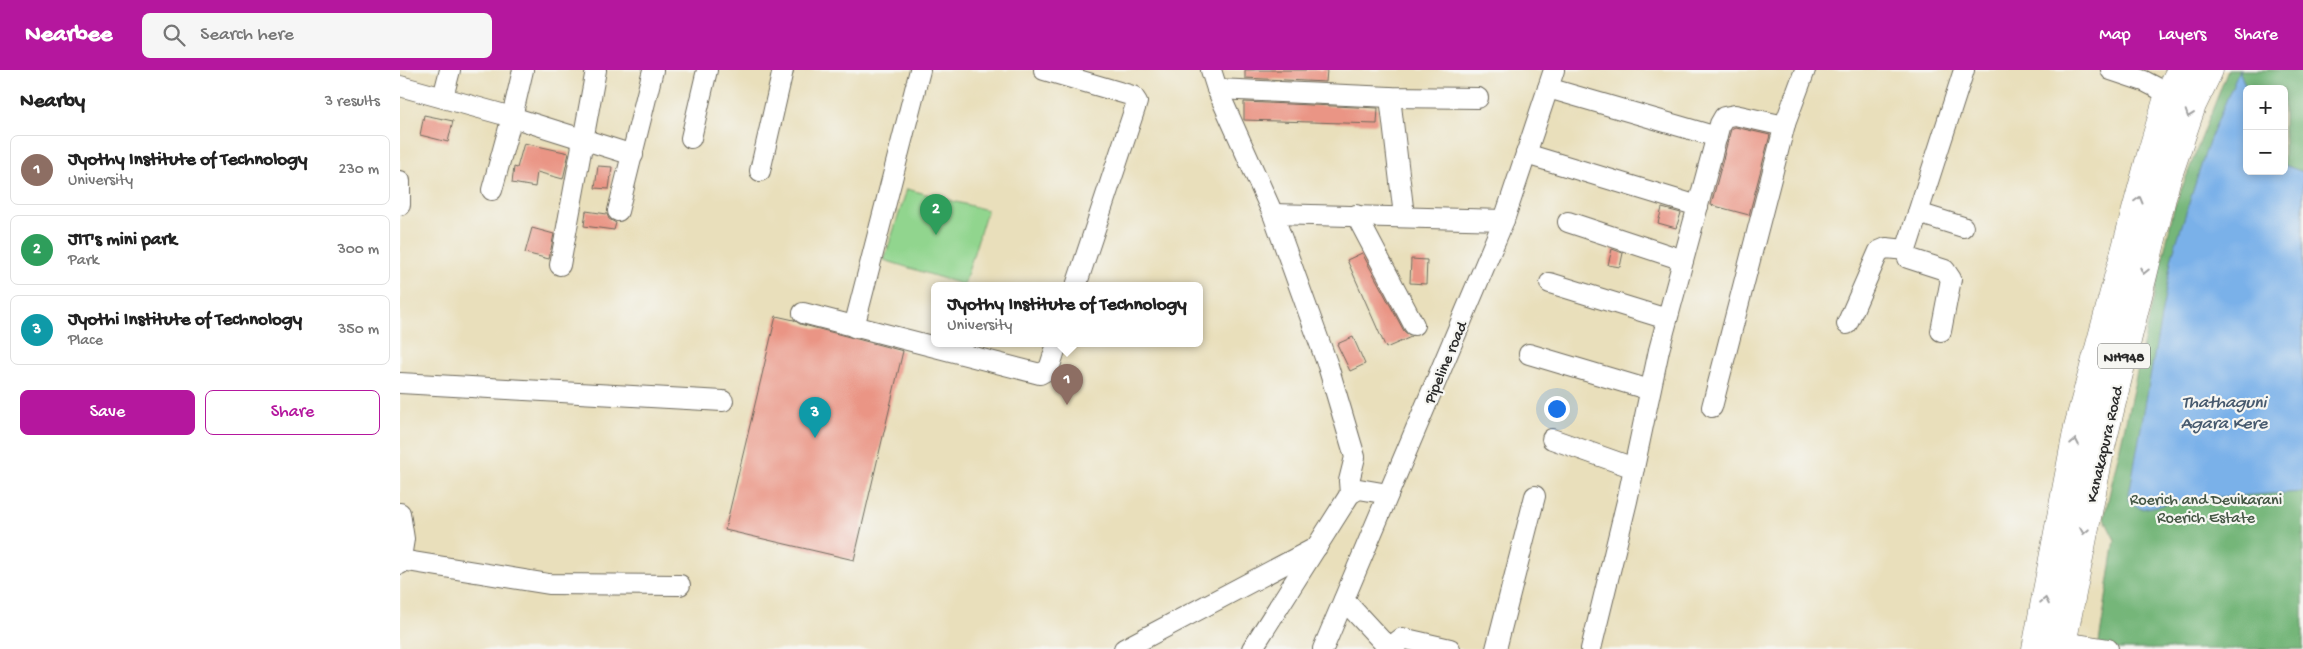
<!DOCTYPE html>
<meta charset="utf-8">
<style>
body{margin:0;font-family:"Gochi Hand",sans-serif;background:#f6f6f6;color:#222}
.controls{position:absolute;right:15px;top:15px;display:grid;overflow:hidden;border-radius:8px;box-shadow:0 2px 8px #0003}
.controls button{width:45px;height:45px;display:grid;place-items:center;padding:0;border:0;border-bottom:1px solid #e0e0e0;background:#fff;color:#222;font:25px sans-serif}
.you{position:absolute;left:1156px;top:338px;width:18px;height:18px;margin:-12px;border:4px solid #fff;border-radius:50%;background:#1a73e8;box-shadow:0 0 0 8px #1a73e833}
.badge{display:grid;place-items:center;width:32px;height:32px;border-radius:50%;background:#b5179e;color:#fff;font-size:16px;font-weight:700}
.pin{position:absolute;translate:-50% -41px;filter:drop-shadow(0 1px 2px #0008)}
.pin::after{content:'';position:absolute;top:26px;width:18px;height:15px;background:inherit;clip-path:polygon(0 0,100% 0,50% 100%)}
.popup{position:absolute;left:531px;top:212px;width:272px;height:65px;box-sizing:border-box;display:grid;place-content:center;border-radius:8px;background:#fff;filter:drop-shadow(0 1px 4px #0005);font-size:16px;white-space:nowrap;color:#767676}
.popup b{font-size:19px;color:#222}
.popup::after{content:'';position:absolute;left:50%;top:100%;margin-left:-10px;border:10px solid transparent;border-top-color:#fff}
.list{margin:0;padding:0;list-style:none}
h2{display:flex;justify-content:space-between;align-items:center;height:65px;margin:0;padding:0 20px;font-size:21px}
h2 small{font-size:16px;font-weight:400;color:#767676}
.list li{display:grid;grid-template-columns:32px 1fr auto;gap:15px;align-items:center;box-sizing:border-box;height:70px;margin:0 10px 10px;padding:0 10px;border:1px solid #e0e0e0;border-radius:8px}
.list b{display:block;font-size:19px;white-space:nowrap}
.list p{margin:0;font-size:16px;white-space:nowrap;color:#767676}
.list em{font-size:16px;font-style:normal;color:#767676}
.actions{display:flex;gap:10px;padding:15px 20px}
.actions a{flex:1;padding:11px 0;border:1px solid #b5179e;border-radius:8px;text-align:center;font-size:18px;color:#b5179e}
.actions .main{background:#b5179e;color:#fff}
.icon{flex:none;width:28px;height:28px;fill:none;stroke:currentColor;stroke-width:2;stroke-linecap:round;stroke-linejoin:round}
.map{position:relative;flex:none;width:1903px;height:579px;overflow:hidden}
header{display:flex;align-items:center;gap:30px;box-sizing:border-box;height:70px;padding:0 25px;background:#b5179e;color:#fff}
header strong{font-size:24px}
nav{display:flex;gap:28px;margin-inline-start:auto;font-size:18px}
.search{width:350px;height:45px;background:#f6f6f6;display:flex;align-items:center;gap:12px;box-sizing:border-box;padding:0 18px;border-radius:8px;color:#767676;font-size:19px}
main{display:flex}
aside{flex:1;background:#fff}
.map>svg:first-child{display:block}
</style>
<header>
<strong>Nearbee</strong>
<div class="search"><svg class="icon" aria-label="search" viewBox="0 0 24 24"><circle cx="10" cy="10" r="6"/><path d="M15 15l6 6"/></svg>Search here</div>
<nav><a>Map</a><a>Layers</a><a>Share</a></nav>
</header>
<main>
<aside>
<h2>Nearby<small>3 results</small></h2>
<ul class="list">
<li><span class="badge" style="background:#8d6e63">1</span><div><b>Jyothy Institute of Technology</b><p>University</p></div><em>230 m</em></li>
<li><span class="badge" style="background:#2e9e5b">2</span><div><b>JIT's mini park</b><p>Park</p></div><em>300 m</em></li>
<li><span class="badge" style="background:#0f9aa8">3</span><div><b>Jyothi Institute of Technology</b><p>Place</p></div><em>350 m</em></li>
</ul>
<div class="actions"><a class="main">Save</a><a>Share</a></div>
</aside>
<div class="map">
<svg width="1903" height="579" viewBox="0 0 1903 579">
<rect width="100%" height="100%" fill="#f6f6f2"/>
<filter id="ink" filterUnits="userSpaceOnUse"><feTurbulence type="fractalNoise" baseFrequency=".02" numOctaves="2"/><feDisplacementMap in="SourceGraphic" scale="10" xChannelSelector="R" yChannelSelector="G"/><feConvolveMatrix kernelMatrix="1 2 1 2 8 2 1 2 1" color-interpolation-filters="sRGB"/></filter>
<filter id="wash" filterUnits="userSpaceOnUse"><feTurbulence type="fractalNoise" baseFrequency=".0096" numOctaves="4" result="noise"/><feDisplacementMap in="SourceGraphic" scale="20" xChannelSelector="R" yChannelSelector="G"/><feGaussianBlur stdDeviation="1.12" result="paint"/><feColorMatrix in="noise" values="0 0 0 0 0 0 0 0 0 0 0 0 0 0 0 0 0 1.4 0 .05"/><feComposite in="paint" operator="in"/></filter>
<g filter="url(#wash)">
<rect width="100%" height="100%" fill="#e9dfbb"/>
<path fill="#91d58e" stroke="#5e805c" d="M 507,119 L 587,140 L 564,215 L 484,190 Z"/>
<path fill="#74b679" stroke="#507052" fill-rule="evenodd" d="M 1828,0 L 1903,0 L 1903,579 L 1698,579 L 1715,470 L 1704,448 L 1774,138 ZM 1847,19 L 1884,19 L 1884,101 L 1847,101 Z"/>
<path fill="#7ab1e9" stroke="#526e8a" d="M 1839,0 L 1847,20 L 1847,101 L 1884,101 L 1884,95 L 1903,102 L 1903,422 L 1802,428 L 1741,439 L 1728,430 L 1772,186 L 1809,71 Z"/>
<g id="blocks">
<g fill="#ea9585">
<path d="M 845,0 L 927,0 L 926,12 L 845,8 Z"/>
<path d="M 844,32 L 978,38 L 977,54 L 844,50 Z"/>
<path d="M 24,45 L 53,51 L 48,72 L 20,65 Z"/>
<path d="M 1335,57 L 1370,65 L 1349,145 L 1311,135 L 1331,59 Z"/>
<path d="M 124,73 L 169,83 L 163,109 L 137,102 L 135,117 L 112,113 L 114,97 L 117,98 Z"/>
<path d="M 198,96 L 212,97 L 209,119 L 195,118 Z"/>
<path d="M 1262,138 L 1281,143 L 1276,158 L 1258,153 Z"/>
<path d="M 186,141 L 207,144 L 209,149 L 216,153 L 214,160 L 184,156 Z"/>
<path d="M 132,158 L 154,164 L 149,189 L 125,183 Z"/>
<path d="M 1212,179 L 1223,183 L 1220,197 L 1208,195 Z"/>
<path d="M 962,183 L 1004,261 L 1011,267 L 986,278 L 947,190 Z"/>
<path d="M 1011,189 L 1027,190 L 1026,214 L 1010,213 Z"/>
<path d="M 376,246 L 394,250 L 400,254 L 503,281 L 454,490 L 325,460 Z"/>
<path d="M 953,267 L 965,294 L 950,301 L 937,274 Z"/>
</g>
</g>
</g>
<g filter="url(#ink)">
<use href="#blocks" fill-opacity="0" stroke="#6e6a5d" stroke-width="1"/>
<g fill="none" stroke-linecap="round" stroke-linejoin="round">
<g stroke="#6e6a5d" stroke-width="22">
<g id="minor">
<path d="M 644,0 L 733,26 L 737,32 L 676,216"/>
<path d="M 811,0 L 817,19 L 873,144 L 928,296 L 955,387 L 949,411 L 950,424"/>
<path d="M 1711,0 L 1744,11 L 1769,24"/>
<path d="M 0,16 L 112,47 L 123,0"/>
<path d="M 1148,18 L 1317,67"/>
<path d="M 817,19 L 990,27 L 1078,28"/>
<path d="M 43,27 L 50,0"/>
<path d="M 990,27 L 1004,146"/>
<path d="M 291,68 L 307,0"/>
<path d="M 1126,84 L 1298,136"/>
<path d="M 360,101 L 383,0"/>
<path d="M 0,111 L 0,135"/>
<path d="M 92,120 L 112,47 L 233,85"/>
<path d="M 218,141 L 253,0"/>
<path d="M 1518,143 L 1563,157"/>
<path d="M 873,144 L 1104,150"/>
<path d="M 956,145 L 1014,255"/>
<path d="M 1168,152 L 1283,190"/>
<path d="M 160,195 L 196,0"/>
<path d="M 1150,213 L 1267,249"/>
<path d="M 403,243 L 640,304 L 649,299 L 657,274"/>
<path d="M 1447,254 L 1479,181 L 1486,178 L 1506,180"/>
<path d="M 454,257 L 520,0"/>
<path d="M 1541,261 L 1551,209 L 1545,200 L 1508,188 L 1506,180 L 1564,0"/>
<path d="M 1129,284 L 1250,320"/>
<path d="M 0,313 L 323,331"/>
<path d="M 1312,337 L 1385,54"/>
<path d="M 1152,369 L 1234,398"/>
<path d="M 0,443 L 4,469 L 0,494"/>
<path d="M 1,490 L 149,514 L 280,515"/>
<path d="M 944,530 L 982,571 L 995,577"/>
<path d="M 1662,572 L 1708,579"/>
<path d="M 724,579 L 917,477"/>
<path d="M 852,579 L 950,424 L 959,419 L 988,424"/>
<path d="M 923,579 L 1104,150 L 1154,0"/>
<path d="M 995,579 L 998,571 L 1002,568 L 1050,579"/>
<path d="M 1096,579 L 1135,426"/>
<path d="M 1191,579 L 1227,431 L 1259,280 L 1320,54 L 1324,47 L 1335,45 L 1380,55 L 1385,54 L 1405,0"/>
</g>
</g>
<g stroke="#6e6a5d" stroke-width="29">
<g id="highway">
<path d="M 1636,579 L 1678,357 L 1749,92 L 1769,24 L 1781,0"/>
<path d="M 1661,579 L 1700,381 L 1766,111 L 1792,35 L 1809,0"/>
</g>
</g>
<use href="#minor" stroke="#fff" stroke-width="20"/>
<use href="#highway" stroke="#fff" stroke-width="28"/>
</g>
<defs><path id="oneway-chevron" d="M-2-3.5L2.5 0L-2 3.5" fill="none" stroke-width="1.6" stroke-linecap="round" stroke-linejoin="round" transform="scale(1.25)"/></defs>
<g stroke="#a0a0a0">
<use href="#oneway-chevron" transform="translate(1789 44) rotate(109)"/>
<use href="#oneway-chevron" transform="translate(1739 130) rotate(-75)"/>
<use href="#oneway-chevron" transform="translate(1744 201) rotate(103)"/>
<use href="#oneway-chevron" transform="translate(1675 372) rotate(-79)"/>
<use href="#oneway-chevron" transform="translate(1684 461) rotate(101)"/>
<use href="#oneway-chevron" transform="translate(1645 531) rotate(-79)"/>
</g>
</g>
<g text-anchor="middle" stroke-width="4.5" stroke-linejoin="round" paint-order="stroke">
<rect fill="#f6f6f2" stroke="#686867" stroke-width="1" x="1698" y="273.5" width="52" height="25" rx="4"/>
<g font-size="15" font-weight="bold" fill="#2b2b2b">
<text x="1724" y="291">NH948</text>
</g>
<g font-size="16" fill="#2b2b2b" stroke="#f6f6f2">
<text transform="translate(1044 292) rotate(-67)" y="6">Pipeline road</text>
<text transform="translate(1703 374) rotate(-77)" y="6">Kanakapura Road</text>
</g>
<g font-size="16" fill="#445644" stroke="#f6f6f2">
<text x="1806" y="434">Roerich and Devikarani<tspan x="1806" dy="18">Roerich Estate</tspan></text>
</g>
<g font-size="18" font-style="italic" fill="#475a6e" stroke="#f6f6f2">
<text x="1824" y="337">Thathaguni<tspan x="1824" dy="21">Agara Kere</tspan></text>
</g>
</g>
</svg>
<div class="controls">
<button>+</button>
<button>−</button>
</div>
<div class="you"></div>
<div class="pin badge" style="left:667px;top:335px;background:#8d6e63">1</div>
<div class="popup"><b>Jyothy Institute of Technology</b>University</div>
<div class="pin badge" style="left:536px;top:165px;background:#2e9e5b">2</div>
<div class="pin badge" style="left:415px;top:368px;background:#0f9aa8">3</div>
</div>
</main>
